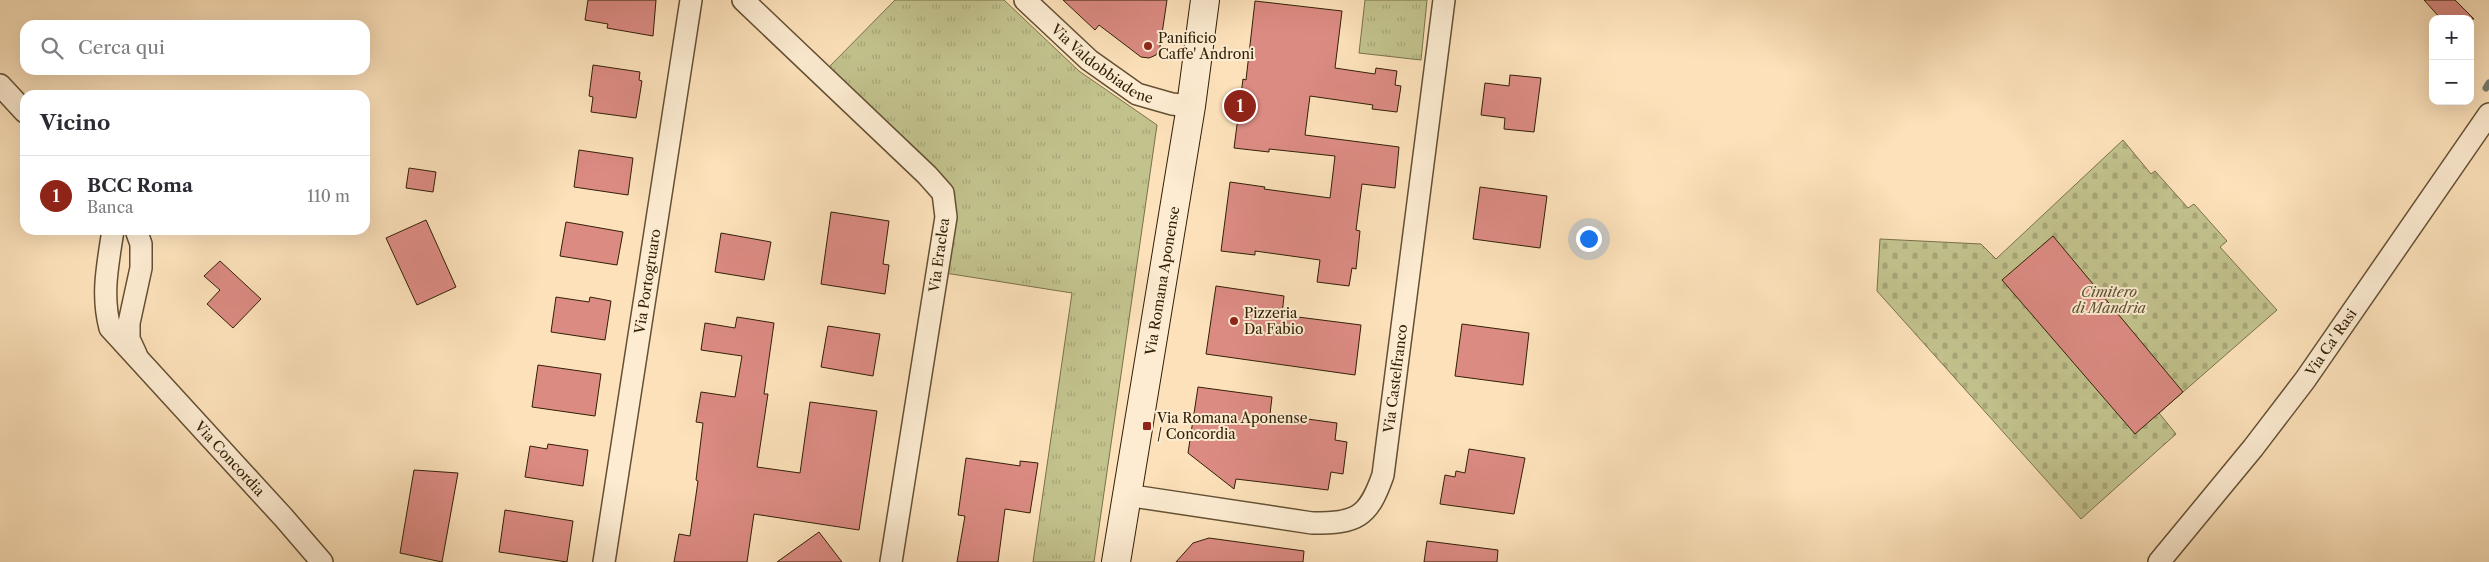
<!DOCTYPE html>
<html lang="it">
<meta charset="utf-8">
<style>
body{margin:0;font-family:"Libre Caslon Text",serif;background:#f7f7f7;color:#2b2b33}
.controls{position:absolute;right:15px;top:15px;display:grid;overflow:hidden;border-radius:10px;box-shadow:0 5px 20px #0002}
.controls button{width:45px;height:45px;display:grid;place-items:center;padding:0;border:0;border-bottom:1px solid #e1e1e2;background:#fff;color:#2b2b33;font:25px sans-serif}
.you{position:absolute;left:1588px;top:238px;width:18px;height:18px;margin:-12px;border:4px solid #fff;border-radius:50%;background:#1a73e8;box-shadow:0 0 0 8px #1a73e833}
.badge{display:grid;place-items:center;width:32px;height:32px;border-radius:50%;background:#8f2418;color:#fff;font-size:16px;font-weight:700}
.pin{position:absolute;translate:-50% -50%;border:2px solid #fff;box-shadow:0 1px 5px #0006}
.list{margin:0;padding:0;list-style:none}
h2{display:flex;justify-content:space-between;align-items:center;height:65px;margin:0;padding:0 20px;font-size:21px}
h2 small{font-size:16px;font-weight:400;color:#7c7c81}
.list li{display:grid;grid-template-columns:32px 1fr auto;gap:15px;align-items:center;box-sizing:border-box;height:80px;padding:0 20px;border-top:1px solid #e1e1e2}
.list b{display:block;font-size:19px;white-space:nowrap}
.list p{margin:0;font-size:16px;white-space:nowrap;color:#7c7c81}
.list em{font-size:16px;font-style:normal;color:#7c7c81}
.icon{flex:none;width:28px;height:28px;fill:none;stroke:currentColor;stroke-width:2;stroke-linecap:round;stroke-linejoin:round}
.map{position:relative;flex:none;width:2489px;height:562px;overflow:hidden}
.search{position:absolute;background:#fff;box-shadow:0 5px 20px #0002;left:20px;top:20px;width:350px;height:55px;display:flex;align-items:center;gap:12px;box-sizing:border-box;padding:0 18px;border-radius:15px;color:#7c7c81;font-size:19px}
.panel{position:absolute;background:#fff;box-shadow:0 5px 20px #0002;left:20px;top:90px;width:350px;height:145px;border-radius:15px}
.map>svg:first-child{display:block}
</style>
<div class="map">
<svg width="2489" height="562" viewBox="0 0 2489 562">
<defs>
<pattern id="cemetery-stones" width="16" height="16" patternUnits="userSpaceOnUse" patternTransform="scale(1.25)"><rect width="16" height="16" fill="#c2c28d"/><path d="M2 7V4a2 2 0 0 1 4 0v3zM10 15v-3a2 2 0 0 1 4 0v3z" fill="#a7a678"/></pattern>
<pattern id="park-tufts" width="24" height="20" patternUnits="userSpaceOnUse" patternTransform="scale(1.25)"><rect width="24" height="20" fill="#c2c28d"/><path d="M3 7l-1-3M5 7V3M7 7l1-3M15 17l-1-3M17 17v-4M19 17l1-3" fill="none" stroke="#a7a678"/></pattern>
</defs>
<rect width="100%" height="100%" fill="#fce1ba"/>
<filter id="stains"><feTurbulence type="fractalNoise" baseFrequency=".004" numOctaves="4"/><feColorMatrix values="0 0 0 0 .2 0 0 0 0 .09 0 0 0 0 .02 0 0 0 .5 -.17"/></filter>
<radialGradient id="worn" r=".72"><stop offset=".6" stop-color="#630" stop-opacity="0"/><stop offset="1" stop-color="#630" stop-opacity=".3"/></radialGradient>
<path fill="url(#cemetery-stones)" stroke="#7a714a" d="M 2123,140 L 2151,174 L 2155,171 L 2188,208 L 2194,204 L 2227,241 L 2220,247 L 2277,310 L 2159,413 L 2176,434 L 2081,519 L 1877,291 L 1880,239 L 1981,244 L 1996,259 Z"/>
<g fill="url(#park-tufts)" stroke="#7a714a">
<path d="M 895,0 L 1004,0 L 1079,71 L 1157,125 L 1094,562 L 1033,562 L 1072,293 L 945,273 L 955,213 L 829,67 Z"/>
<path d="M 1365,0 L 1427,0 L 1421,60 L 1359,53 Z"/>
</g>
<g fill="none" stroke-linecap="round" stroke-linejoin="round">
<path stroke="#747e71" stroke-width="7" d="M 2486,88 L 2489,83"/>
</g>
<g fill="#dc8b83" stroke="#312006">
<path d="M 588,0 L 656,0 L 653,36 L 607,28 L 608,24 L 585,20 Z"/>
<path d="M 1063,0 L 1167,0 L 1160,47 L 1156,55 L 1149,58 L 1141,57 L 1099,25 L 1095,30 Z"/>
<path d="M 2424,0 L 2455,0 L 2474,19 L 2441,19 Z"/>
<path d="M 1255,1 L 1342,11 L 1335,68 L 1375,74 L 1376,68 L 1397,71 L 1395,85 L 1401,86 L 1397,112 L 1372,109 L 1373,105 L 1310,96 L 1305,135 L 1399,147 L 1395,188 L 1362,184 L 1356,230 L 1360,231 L 1356,269 L 1352,268 L 1349,286 L 1317,282 L 1320,260 L 1255,251 L 1255,255 L 1221,251 L 1230,182 L 1265,187 L 1264,189 L 1330,198 L 1335,156 L 1269,149 L 1269,152 L 1234,148 L 1243,79 L 1246,80 Z"/>
<path d="M 593,65 L 640,72 L 639,80 L 642,81 L 636,118 L 591,112 L 593,97 L 589,96 Z"/>
<path d="M 1510,75 L 1541,78 L 1534,132 L 1504,129 L 1505,118 L 1481,115 L 1485,83 L 1509,86 Z"/>
<path d="M 579,150 L 633,158 L 628,195 L 574,187 Z"/>
<path d="M 409,168 L 436,172 L 433,192 L 406,188 Z"/>
<path d="M 1480,187 L 1547,196 L 1540,248 L 1473,239 Z"/>
<path d="M 831,212 L 889,221 L 883,264 L 889,265 L 885,294 L 821,284 Z"/>
<path d="M 426,220 L 456,287 L 417,305 L 386,238 Z"/>
<path d="M 566,222 L 623,232 L 617,265 L 560,256 Z"/>
<path d="M 721,233 L 771,242 L 764,280 L 715,272 Z"/>
<path d="M 2053,236 L 2183,392 L 2135,434 L 2002,280 Z"/>
<path d="M 220,261 L 261,299 L 233,328 L 207,304 L 220,290 L 204,276 Z"/>
<path d="M 1216,286 L 1284,296 L 1282,315 L 1361,325 L 1355,375 L 1206,354 Z"/>
<path d="M 556,297 L 589,302 L 590,297 L 611,301 L 605,340 L 551,332 Z"/>
<path d="M 737,317 L 774,323 L 764,394 L 768,394 L 757,467 L 800,473 L 810,402 L 877,411 L 859,530 L 754,514 L 747,562 L 674,562 L 679,534 L 690,536 L 698,481 L 696,480 L 703,423 L 696,422 L 701,392 L 735,397 L 742,356 L 701,350 L 705,323 L 735,328 Z"/>
<path d="M 1462,324 L 1529,333 L 1523,385 L 1455,376 Z"/>
<path d="M 828,326 L 880,334 L 873,376 L 821,367 Z"/>
<path d="M 538,365 L 601,374 L 595,416 L 532,407 Z"/>
<path d="M 1198,387 L 1272,397 L 1270,414 L 1337,423 L 1335,440 L 1347,442 L 1343,474 L 1331,472 L 1328,490 L 1236,479 L 1234,489 L 1188,453 Z"/>
<path d="M 548,444 L 588,450 L 583,486 L 525,477 L 530,446 L 547,449 Z"/>
<path d="M 1469,449 L 1525,458 L 1514,514 L 1440,504 L 1445,475 L 1455,477 L 1456,471 L 1465,473 Z"/>
<path d="M 966,458 L 1020,466 L 1020,461 L 1038,463 L 1030,513 L 1005,509 L 998,562 L 957,562 L 965,516 L 958,515 Z"/>
<path d="M 414,470 L 458,473 L 442,562 L 400,553 Z"/>
<path d="M 505,510 L 573,521 L 567,562 L 499,552 Z"/>
<path d="M 819,532 L 842,562 L 777,562 Z"/>
<path d="M 1209,538 L 1304,551 L 1303,562 L 1176,562 L 1193,543 Z"/>
<path d="M 1427,541 L 1498,550 L 1497,562 L 1424,562 Z"/>
</g>
<g fill="none" stroke-linecap="round" stroke-linejoin="round">
<g stroke="#645033" stroke-width="24">
<g id="street">
<path d="M 743,0 L 927,175 L 943,193 L 946,217 L 891,562"/>
<path id="s1" d="M 1025,0 L 1089,60 L 1137,94 L 1172,104 L 1191,106"/>
<path d="M 0,85 L 25,112"/>
<path id="s2" d="M 113,230 C 108,264 101,294 110,328 L 284,518 L 322,562"/>
<path d="M 136,354 L 129,339 L 129,323 L 141,268 L 141,244 L 136,230"/>
<path id="s3" d="M 1126,495 L 1312,523 C 1357,523 1368,518 1383,475 L 1444,0"/>
<path id="s4" d="M 604,562 L 691,0"/>
<path id="s5" d="M 2159,562 L 2253,448 L 2305,380 L 2489,114"/>
</g>
</g>
<g stroke="#312006" stroke-width="30">
<g id="secondary">
<path id="s6" d="M 1116,562 L 1191,106 L 1205,0"/>
</g>
</g>
<use href="#street" stroke="#fdecd2" stroke-width="21"/>
<use href="#secondary" stroke="#fdecd2" stroke-width="28"/>
</g>
<g fill="#8f2418" stroke="#fdecd2" stroke-width="2">
<circle cx="1148" cy="46" r="5"/>
<circle cx="1234" cy="321" r="5"/>
<rect x="1142" y="421" width="10" height="10" rx="2.5"/>
</g>
<g text-anchor="middle" stroke-width="4" stroke-linejoin="round" paint-order="stroke">
<g font-size="14" fill="#312006" stroke="#fdecd2" text-anchor="start">
<text x="1158" y="43">Panificio<tspan x="1158" dy="16">Caffe' Androni</tspan></text>
<text x="1244" y="318">Pizzeria<tspan x="1244" dy="16">Da Fabio</tspan></text>
<text x="1157" y="423">Via Romana Aponense<tspan x="1157" dy="16">/ Concordia</tspan></text>
</g>
<g font-size="14" fill="#312006" stroke="#fdecd2">
<text dy="5" stroke="none"><textPath href="#s1" startOffset="101">Via Valdobbiadene</textPath></text>
<text transform="translate(939 255) rotate(-82)" y="5">Via Eraclea</text>
<text dy="5" stroke="none"><textPath href="#s4" startOffset="284">Via Portogruaro</textPath></text>
<text dy="5" stroke="none"><textPath href="#s6" startOffset="285">Via Romana Aponense</textPath></text>
<text dy="5" stroke="none"><textPath href="#s5" startOffset="279">Via Ca' Rasi</textPath></text>
<text dy="5" stroke="none"><textPath href="#s3" startOffset="381">Via Castelfranco</textPath></text>
<text dy="5" stroke="none"><textPath href="#s2" startOffset="276">Via Concordia</textPath></text>
</g>
<g font-size="14" font-style="italic" fill="#5c512e" stroke="#fdecd2">
<text x="2109" y="297">Cimitero<tspan x="2109" dy="16">di Mandria</tspan></text>
</g>
</g>
<rect width="100%" height="100%" filter="url(#stains)"/>
<rect width="100%" height="100%" fill="url(#worn)"/>
</svg>
<div class="controls">
<button>+</button>
<button>−</button>
</div>
<div class="you"></div>
<div class="pin badge" style="left:1240px;top:106px">1</div>
<div class="search"><svg class="icon" aria-label="search" viewBox="0 0 24 24"><circle cx="10" cy="10" r="6"/><path d="M15 15l6 6"/></svg>Cerca qui</div>
<section class="panel">
<h2>Vicino<small></small></h2>
<ul class="list">
<li><span class="badge">1</span><div><b>BCC Roma</b><p>Banca</p></div><em>110 m</em></li>
</ul>
</section>
</div>
